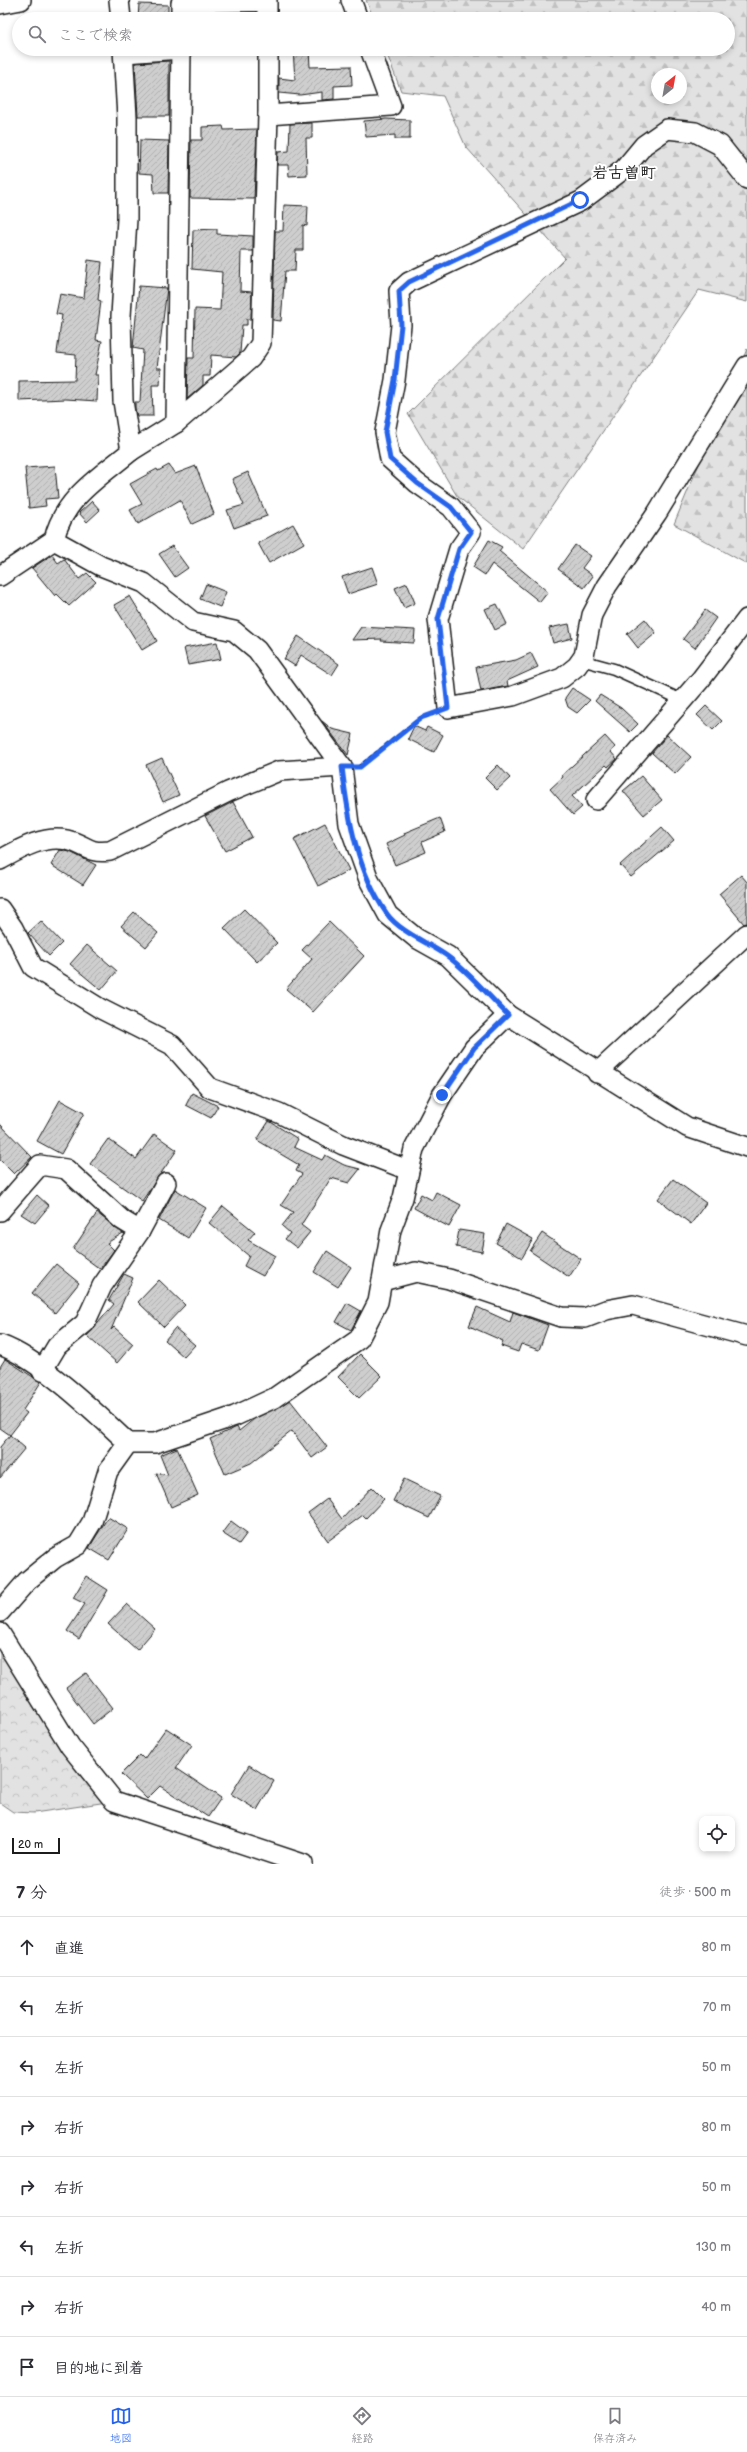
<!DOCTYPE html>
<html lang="ja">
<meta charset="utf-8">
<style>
body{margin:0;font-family:"Balsamiq Sans","Klee One",sans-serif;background:#f7f7f7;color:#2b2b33}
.controls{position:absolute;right:12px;bottom:12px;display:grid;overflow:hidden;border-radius:8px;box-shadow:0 2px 6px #0003}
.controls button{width:36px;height:36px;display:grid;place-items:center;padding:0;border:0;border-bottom:1px solid #e1e1e2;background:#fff;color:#2b2b33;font:20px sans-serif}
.compass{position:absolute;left:651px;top:68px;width:36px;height:36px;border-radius:50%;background:#fff;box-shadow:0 2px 6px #0003;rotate:31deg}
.scale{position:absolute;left:12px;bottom:10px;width:48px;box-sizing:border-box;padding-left:4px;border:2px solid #1c1c1c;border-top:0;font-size:11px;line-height:14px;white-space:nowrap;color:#1c1c1c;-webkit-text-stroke:3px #fff;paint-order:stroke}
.stop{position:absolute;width:12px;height:12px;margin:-9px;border:3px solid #2563eb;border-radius:50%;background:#fff}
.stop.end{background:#2563eb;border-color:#fff;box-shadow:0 1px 4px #0008}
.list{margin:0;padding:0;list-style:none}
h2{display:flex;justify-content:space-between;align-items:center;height:52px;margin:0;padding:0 16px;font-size:17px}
h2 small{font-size:13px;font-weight:400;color:#7c7c81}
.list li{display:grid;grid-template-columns:26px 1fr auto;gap:12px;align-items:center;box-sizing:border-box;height:60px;padding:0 16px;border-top:1px solid #e1e1e2}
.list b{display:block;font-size:15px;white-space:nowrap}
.list em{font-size:13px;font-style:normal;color:#7c7c81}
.icon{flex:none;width:22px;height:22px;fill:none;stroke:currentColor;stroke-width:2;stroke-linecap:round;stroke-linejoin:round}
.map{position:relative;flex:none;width:747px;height:1864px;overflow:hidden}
.search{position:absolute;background:#fff;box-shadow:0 2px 6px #0003;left:12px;right:12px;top:12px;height:44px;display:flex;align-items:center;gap:10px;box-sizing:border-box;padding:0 14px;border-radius:22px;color:#7c7c81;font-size:15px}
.sheet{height:532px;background:#fff}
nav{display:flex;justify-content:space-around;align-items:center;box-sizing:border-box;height:56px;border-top:1px solid #e1e1e2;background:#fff;font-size:11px;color:#7c7c81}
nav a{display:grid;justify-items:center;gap:2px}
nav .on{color:#2563eb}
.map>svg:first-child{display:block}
</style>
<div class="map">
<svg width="747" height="1864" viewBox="0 0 747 1864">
<defs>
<pattern id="forest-firs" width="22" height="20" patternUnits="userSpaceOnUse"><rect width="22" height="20" fill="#e2e2e2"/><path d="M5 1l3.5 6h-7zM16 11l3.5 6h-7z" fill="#c1c1c1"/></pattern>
<pattern id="park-crowns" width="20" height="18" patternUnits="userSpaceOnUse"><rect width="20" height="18" fill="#e2e2e2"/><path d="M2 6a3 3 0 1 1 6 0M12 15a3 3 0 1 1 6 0" fill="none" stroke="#c1c1c1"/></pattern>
<pattern id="building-hatch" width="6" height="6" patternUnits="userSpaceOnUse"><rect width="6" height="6" fill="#cecece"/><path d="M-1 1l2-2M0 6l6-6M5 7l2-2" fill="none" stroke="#b0b0b0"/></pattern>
</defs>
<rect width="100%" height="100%" fill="#fff"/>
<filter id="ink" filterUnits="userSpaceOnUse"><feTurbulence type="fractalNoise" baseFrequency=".025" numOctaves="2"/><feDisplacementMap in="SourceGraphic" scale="8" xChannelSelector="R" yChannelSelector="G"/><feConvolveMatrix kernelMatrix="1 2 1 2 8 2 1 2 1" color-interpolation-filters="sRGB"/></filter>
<g filter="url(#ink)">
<g fill="url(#forest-firs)" stroke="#7f7f7f" fill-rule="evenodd">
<path d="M 366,0 L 747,0 L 747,302 L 699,290 L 523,549 L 457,496 L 408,414 L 565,258 L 466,147 L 443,96 L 401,91 L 385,49 L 728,49 L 728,19 L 374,19 ZM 657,74 L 681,74 L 681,98 L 657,98 Z"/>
<path d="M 747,349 L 747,564 L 674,524 Z"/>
</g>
<path fill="url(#park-crowns)" stroke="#7f7f7f" d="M 0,1633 L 114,1801 L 34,1813 L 13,1812 L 0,1803 Z"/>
<g fill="url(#building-hatch)" stroke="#1c1c1c">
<path d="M 139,4 L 168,5 L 168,19 L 138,19 Z"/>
<path d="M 293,49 L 309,49 L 310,67 L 351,66 L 352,85 L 334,86 L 334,99 L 322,100 L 322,92 L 300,95 L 279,93 L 279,78 L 295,80 Z"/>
<path d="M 169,61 L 169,116 L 138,116 L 135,63 Z"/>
<path d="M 386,119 L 410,120 L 410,139 L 395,139 L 395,135 L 366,137 L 364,121 Z"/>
<path d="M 312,123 L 312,138 L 306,138 L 307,175 L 289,176 L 288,165 L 277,165 L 278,152 L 289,151 L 290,124 Z"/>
<path d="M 223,126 L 224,130 L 257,129 L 254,199 L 190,198 L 191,140 L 202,140 L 202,127 Z"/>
<path d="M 140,140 L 169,141 L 168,193 L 154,193 L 153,174 L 139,173 Z"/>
<path d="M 284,205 L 308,206 L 307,226 L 303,225 L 303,250 L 296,250 L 295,271 L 285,271 L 281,321 L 273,320 L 275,231 L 283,231 Z"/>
<path d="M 217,229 L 217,234 L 253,236 L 253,251 L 241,251 L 240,291 L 252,292 L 251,319 L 247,319 L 247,325 L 242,325 L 240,353 L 236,357 L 211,355 L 210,376 L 203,376 L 203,385 L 187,399 L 188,358 L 194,358 L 195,309 L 220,310 L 222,272 L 192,269 L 193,230 Z"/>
<path d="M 88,260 L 102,262 L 98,300 L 101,301 L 96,340 L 102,341 L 95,375 L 98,375 L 97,401 L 66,399 L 19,401 L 19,381 L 75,380 L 76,355 L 57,353 L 62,315 L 56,314 L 60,294 L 84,298 Z"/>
<path d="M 139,286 L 167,288 L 157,368 L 161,368 L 160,385 L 152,385 L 153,416 L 137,416 L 135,409 L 135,402 L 140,402 L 143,350 L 133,348 Z"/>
<path d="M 169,465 L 175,474 L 196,466 L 214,514 L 192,524 L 180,500 L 138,524 L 130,510 L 142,504 L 130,484 L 157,469 L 158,471 Z"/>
<path d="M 55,466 L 58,498 L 45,499 L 46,506 L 29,508 L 25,468 Z"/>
<path d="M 248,472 L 267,516 L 234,528 L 227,510 L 244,505 L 232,479 Z"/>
<path d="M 92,501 L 100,510 L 87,522 L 79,513 Z"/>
<path d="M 293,524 L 304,543 L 269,563 L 258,543 Z"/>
<path d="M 489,540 L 502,547 L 499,551 L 548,592 L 540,602 L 492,564 L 485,575 L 473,567 Z"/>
<path d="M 575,545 L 591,556 L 582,568 L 593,576 L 584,588 L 558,569 Z"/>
<path d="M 172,546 L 188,568 L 175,577 L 159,554 Z"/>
<path d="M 52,555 L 58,563 L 64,559 L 79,579 L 87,573 L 96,582 L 69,606 L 57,594 L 55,596 L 32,568 Z"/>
<path d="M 372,567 L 378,584 L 348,594 L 342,577 Z"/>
<path d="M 407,583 L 415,603 L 404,608 L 395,588 Z"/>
<path d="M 206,584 L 226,592 L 220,607 L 200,599 Z"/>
<path d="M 130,596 L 157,641 L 142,650 L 114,605 Z"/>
<path d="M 497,604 L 507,624 L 495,630 L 485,609 Z"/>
<path d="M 705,610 L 716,618 L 695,648 L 683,639 Z"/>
<path d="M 645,619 L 656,633 L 638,648 L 627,634 Z"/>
<path d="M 569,624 L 572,638 L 553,643 L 549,628 Z"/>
<path d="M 361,627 L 415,630 L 414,643 L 381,641 L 382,639 L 352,640 Z"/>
<path d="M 298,636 L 339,664 L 332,675 L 301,655 L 295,666 L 284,659 Z"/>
<path d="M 217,642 L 221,659 L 188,665 L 184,648 Z"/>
<path d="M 531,653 L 538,667 L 507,681 L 508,686 L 481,691 L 476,667 L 516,660 Z"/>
<path d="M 572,688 L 590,700 L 577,713 L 568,707 L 565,698 Z"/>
<path d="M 600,695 L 621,708 L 638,724 L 630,732 L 595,701 Z"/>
<path d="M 706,706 L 722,721 L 713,730 L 697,715 Z"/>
<path d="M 322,721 L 332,729 L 353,734 L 348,755 Z"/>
<path d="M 414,726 L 425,731 L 427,727 L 443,735 L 434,752 L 408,739 Z"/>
<path d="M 667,735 L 691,757 L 675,774 L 652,753 Z"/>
<path d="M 605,736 L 615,747 L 611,752 L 617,759 L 608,767 L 606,765 L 572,796 L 582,807 L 573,815 L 550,789 L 563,777 L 562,775 Z"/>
<path d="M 162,758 L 179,795 L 163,802 L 146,765 Z"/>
<path d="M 498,765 L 510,778 L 497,790 L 485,778 Z"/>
<path d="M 641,776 L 662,800 L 644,815 L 623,791 Z"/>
<path d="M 233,802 L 252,837 L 225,851 L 205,816 Z"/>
<path d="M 440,818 L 445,832 L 422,842 L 426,852 L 395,865 L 386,844 L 405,835 L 404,833 Z"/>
<path d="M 325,823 L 349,870 L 318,886 L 294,839 Z"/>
<path d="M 662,827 L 674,841 L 631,877 L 620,865 Z"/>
<path d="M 60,850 L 70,852 L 96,865 L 83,885 L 51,865 Z"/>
<path d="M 741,875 L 747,882 L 747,923 L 744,924 L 719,894 Z"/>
<path d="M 244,909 L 277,943 L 257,962 L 224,928 Z"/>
<path d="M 134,912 L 158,933 L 146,947 L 121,926 Z"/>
<path d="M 41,921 L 62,943 L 49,956 L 28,933 Z"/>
<path d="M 329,922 L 364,956 L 313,1012 L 286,989 L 312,959 L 302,950 Z"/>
<path d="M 87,945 L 117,971 L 101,990 L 70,964 Z"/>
<path d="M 192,1093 L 218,1106 L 211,1118 L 186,1105 Z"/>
<path d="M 60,1100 L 84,1113 L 61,1154 L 37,1141 Z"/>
<path d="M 269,1121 L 298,1139 L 294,1147 L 322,1160 L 325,1155 L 344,1165 L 360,1169 L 349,1183 L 331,1178 L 301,1225 L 310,1232 L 297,1248 L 285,1239 L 290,1233 L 282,1226 L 293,1212 L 281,1205 L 302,1174 L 296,1171 L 299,1165 L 257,1140 Z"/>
<path d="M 0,1124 L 32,1157 L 14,1174 L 0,1160 Z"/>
<path d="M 154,1134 L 177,1150 L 142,1201 L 90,1164 L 108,1139 L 136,1159 Z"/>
<path d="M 673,1179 L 706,1203 L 691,1224 L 658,1199 Z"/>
<path d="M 175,1189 L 206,1208 L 188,1238 L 159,1220 Z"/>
<path d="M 436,1192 L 461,1205 L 449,1227 L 414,1208 L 421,1194 L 432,1200 Z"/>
<path d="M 37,1195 L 49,1206 L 35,1223 L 21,1214 Z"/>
<path d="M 223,1206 L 255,1232 L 248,1240 L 275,1256 L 263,1276 L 244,1266 L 249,1256 L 209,1223 Z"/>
<path d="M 97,1213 L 123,1233 L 107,1243 L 114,1250 L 100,1269 L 73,1249 Z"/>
<path d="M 506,1224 L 533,1239 L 522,1258 L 496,1243 Z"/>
<path d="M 459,1230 L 485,1234 L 482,1252 L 456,1247 Z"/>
<path d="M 542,1233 L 581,1259 L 569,1277 L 530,1251 Z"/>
<path d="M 327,1251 L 351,1267 L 338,1287 L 314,1272 Z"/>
<path d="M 56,1264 L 79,1283 L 55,1313 L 32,1293 Z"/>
<path d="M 124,1274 L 133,1278 L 111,1330 L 114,1327 L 133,1344 L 117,1363 L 87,1336 L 114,1304 L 109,1300 Z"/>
<path d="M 159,1280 L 185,1305 L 164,1327 L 138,1302 Z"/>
<path d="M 347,1303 L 361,1311 L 351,1330 L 336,1322 Z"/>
<path d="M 477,1307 L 510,1322 L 513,1312 L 548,1325 L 539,1350 L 521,1344 L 518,1352 L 501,1346 L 503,1341 L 469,1326 Z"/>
<path d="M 175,1328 L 195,1345 L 184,1357 L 165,1340 Z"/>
<path d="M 360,1354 L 382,1376 L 359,1398 L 338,1377 Z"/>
<path d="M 5,1359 L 41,1382 L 23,1410 L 27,1413 L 10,1435 L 0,1428 L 0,1367 Z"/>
<path d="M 290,1400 L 327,1447 L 312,1458 L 292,1431 L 251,1463 L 225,1474 L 210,1439 L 237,1427 L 239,1431 L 254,1419 Z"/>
<path d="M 10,1435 L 25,1448 L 0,1478 L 0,1447 Z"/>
<path d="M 177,1448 L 198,1495 L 171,1507 L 156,1473 L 168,1475 L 160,1455 Z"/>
<path d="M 404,1479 L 440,1496 L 429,1518 L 393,1501 Z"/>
<path d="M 372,1487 L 384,1499 L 366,1518 L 363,1515 L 328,1541 L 308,1513 L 327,1499 L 342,1519 Z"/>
<path d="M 108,1517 L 128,1529 L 109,1560 L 89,1548 Z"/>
<path d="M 231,1521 L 247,1533 L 239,1544 L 222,1533 Z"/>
<path d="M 86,1576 L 108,1590 L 79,1639 L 67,1631 L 85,1604 L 73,1598 Z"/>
<path d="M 127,1604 L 155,1629 L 137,1650 L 108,1624 Z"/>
<path d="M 86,1673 L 113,1708 L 93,1724 L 66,1688 Z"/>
<path d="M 166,1728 L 192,1745 L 176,1768 L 221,1798 L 208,1817 L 160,1786 L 147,1799 L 121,1774 L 140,1755 L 144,1759 Z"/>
<path d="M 249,1765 L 274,1781 L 257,1810 L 231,1794 Z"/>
</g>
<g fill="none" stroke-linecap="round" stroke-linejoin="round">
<g stroke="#1c1c1c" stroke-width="13">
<path id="lane" d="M 581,660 L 614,669 L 682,700"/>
</g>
<g stroke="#1c1c1c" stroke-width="22">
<g id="street">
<path d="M 119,0 L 121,19"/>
<path d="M 351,0 L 358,19"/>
<path d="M 0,4 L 21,0"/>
<path d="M 181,19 L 181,3 L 267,1 L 267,19"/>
<path d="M 124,53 L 181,49"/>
<path d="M 268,115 L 391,106 L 370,49"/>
<path d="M 747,179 L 720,145 L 695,132 L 667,129 L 644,145 L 624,169 L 581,201 L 409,282 L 399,291 L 401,325 L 395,380 L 385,432 L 390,459 L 417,483 L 451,507 L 471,532 L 459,549 L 438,619 L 448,708 L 513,696 L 562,678 L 577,666 L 584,656 L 592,615 L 607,586 L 657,513 L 747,366"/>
<path d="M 176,423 L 181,49"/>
<path d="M 131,451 L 176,423 L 251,358 L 261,343 L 268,115 L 268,49"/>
<path d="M 54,540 L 101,566 L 144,583 L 193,622 L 234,631 L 257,650 L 342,767 L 349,824 L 369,880 L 388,915 L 416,938 L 448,956 L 508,1015 L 687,1127 L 747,1147"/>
<path d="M 0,576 L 54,540 C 63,498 101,476 131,451 L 123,401 L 121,316 L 127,219 L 127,117 L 123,49"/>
<path d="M 596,800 L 701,679 L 747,619"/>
<path d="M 0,860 C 20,849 43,835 67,840 C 86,844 86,854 110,851 L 228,792 L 279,771 L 342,767"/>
<path d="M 0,909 L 13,928 L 33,967 L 101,1009 L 172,1045 L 210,1088 L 279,1113 L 343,1145 L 408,1170"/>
<path d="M 597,1073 L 747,934"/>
<path d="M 0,1211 L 40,1165 L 66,1169 L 122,1220 L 140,1231 L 102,1286 L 85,1323 L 57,1346 L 42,1371"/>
<path d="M 140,1231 L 166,1183"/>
<path d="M 382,1281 L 416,1272 L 449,1279 L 561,1317 L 585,1318 L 606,1310 L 633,1305 L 747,1336"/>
<path d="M 0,1345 C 40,1359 96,1413 128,1443 L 155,1443 L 235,1416 L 274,1398 L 359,1339 L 378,1302 L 391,1230 L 403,1198 L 414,1149 L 442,1095 L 474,1048 L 508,1015"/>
<path d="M 0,1612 L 27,1581 L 55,1558 L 78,1545 L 92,1522 L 108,1471 L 128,1443"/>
<path d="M 0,1633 L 70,1746 L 114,1801 L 303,1864"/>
</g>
</g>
<path stroke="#1c1c1c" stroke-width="2.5" stroke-dasharray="4 3" stroke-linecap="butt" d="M 358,767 L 421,718 L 433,714"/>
<use href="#lane" stroke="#fff" stroke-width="10"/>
<use href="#street" stroke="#fff" stroke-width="19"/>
</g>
</g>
<g fill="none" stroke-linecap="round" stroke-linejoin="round" filter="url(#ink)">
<path stroke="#2563eb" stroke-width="5" d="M 442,1095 L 474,1048 L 508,1015 C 489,996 468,971 447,956 C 429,943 400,932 387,914 C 357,871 348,818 342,767 L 360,767 L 421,718 L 448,708 L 438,619 L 459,549 L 471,532 L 451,507 L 417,483 L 390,459 L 385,432 L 395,380 L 401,325 L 399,291 L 409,282 L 580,200"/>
</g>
<g text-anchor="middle" stroke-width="4" stroke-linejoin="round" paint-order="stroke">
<g font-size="16" font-weight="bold" fill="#1c1c1c" stroke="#fff">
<text x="624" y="178">岩古曽町</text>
</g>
</g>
</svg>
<div class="controls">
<button><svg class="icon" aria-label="locate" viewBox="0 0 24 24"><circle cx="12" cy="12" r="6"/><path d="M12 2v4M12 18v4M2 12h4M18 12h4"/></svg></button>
</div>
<svg class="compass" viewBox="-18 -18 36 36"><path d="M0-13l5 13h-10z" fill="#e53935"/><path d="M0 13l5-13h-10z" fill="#7c7c81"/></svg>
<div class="scale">20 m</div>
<div class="stop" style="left:580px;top:200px"></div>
<div class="stop end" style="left:442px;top:1095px"></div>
<div class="search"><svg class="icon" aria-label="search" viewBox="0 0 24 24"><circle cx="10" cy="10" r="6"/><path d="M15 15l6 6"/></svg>ここで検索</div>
</div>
<section class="sheet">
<h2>7 分<small>徒歩 · 500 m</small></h2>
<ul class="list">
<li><svg class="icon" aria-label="ahead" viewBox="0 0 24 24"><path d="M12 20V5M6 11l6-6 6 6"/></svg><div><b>直進</b></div><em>80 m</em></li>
<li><svg class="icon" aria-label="left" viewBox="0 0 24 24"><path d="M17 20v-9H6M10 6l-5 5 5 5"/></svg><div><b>左折</b></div><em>70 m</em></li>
<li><svg class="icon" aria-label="left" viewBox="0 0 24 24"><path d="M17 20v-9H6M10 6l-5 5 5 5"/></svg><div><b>左折</b></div><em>50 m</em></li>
<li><svg class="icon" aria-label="right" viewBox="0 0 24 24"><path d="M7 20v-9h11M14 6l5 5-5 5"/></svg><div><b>右折</b></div><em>80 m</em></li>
<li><svg class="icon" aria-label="right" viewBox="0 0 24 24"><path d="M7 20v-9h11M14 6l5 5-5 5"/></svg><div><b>右折</b></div><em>50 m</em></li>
<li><svg class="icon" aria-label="left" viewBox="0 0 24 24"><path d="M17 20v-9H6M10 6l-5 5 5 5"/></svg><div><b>左折</b></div><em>130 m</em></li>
<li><svg class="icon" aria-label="right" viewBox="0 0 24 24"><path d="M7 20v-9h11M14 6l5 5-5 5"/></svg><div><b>右折</b></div><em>40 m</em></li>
<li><svg class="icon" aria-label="arrive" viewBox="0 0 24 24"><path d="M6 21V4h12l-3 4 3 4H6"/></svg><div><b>目的地に到着</b></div></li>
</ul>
</section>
<nav>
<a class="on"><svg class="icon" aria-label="map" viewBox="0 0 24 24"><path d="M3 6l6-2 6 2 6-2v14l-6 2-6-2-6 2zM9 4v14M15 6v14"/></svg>地図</a>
<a><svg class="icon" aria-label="directions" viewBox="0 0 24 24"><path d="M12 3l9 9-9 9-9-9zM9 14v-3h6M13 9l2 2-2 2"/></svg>経路</a>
<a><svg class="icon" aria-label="saved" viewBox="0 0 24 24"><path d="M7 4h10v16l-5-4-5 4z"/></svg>保存済み</a>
</nav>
